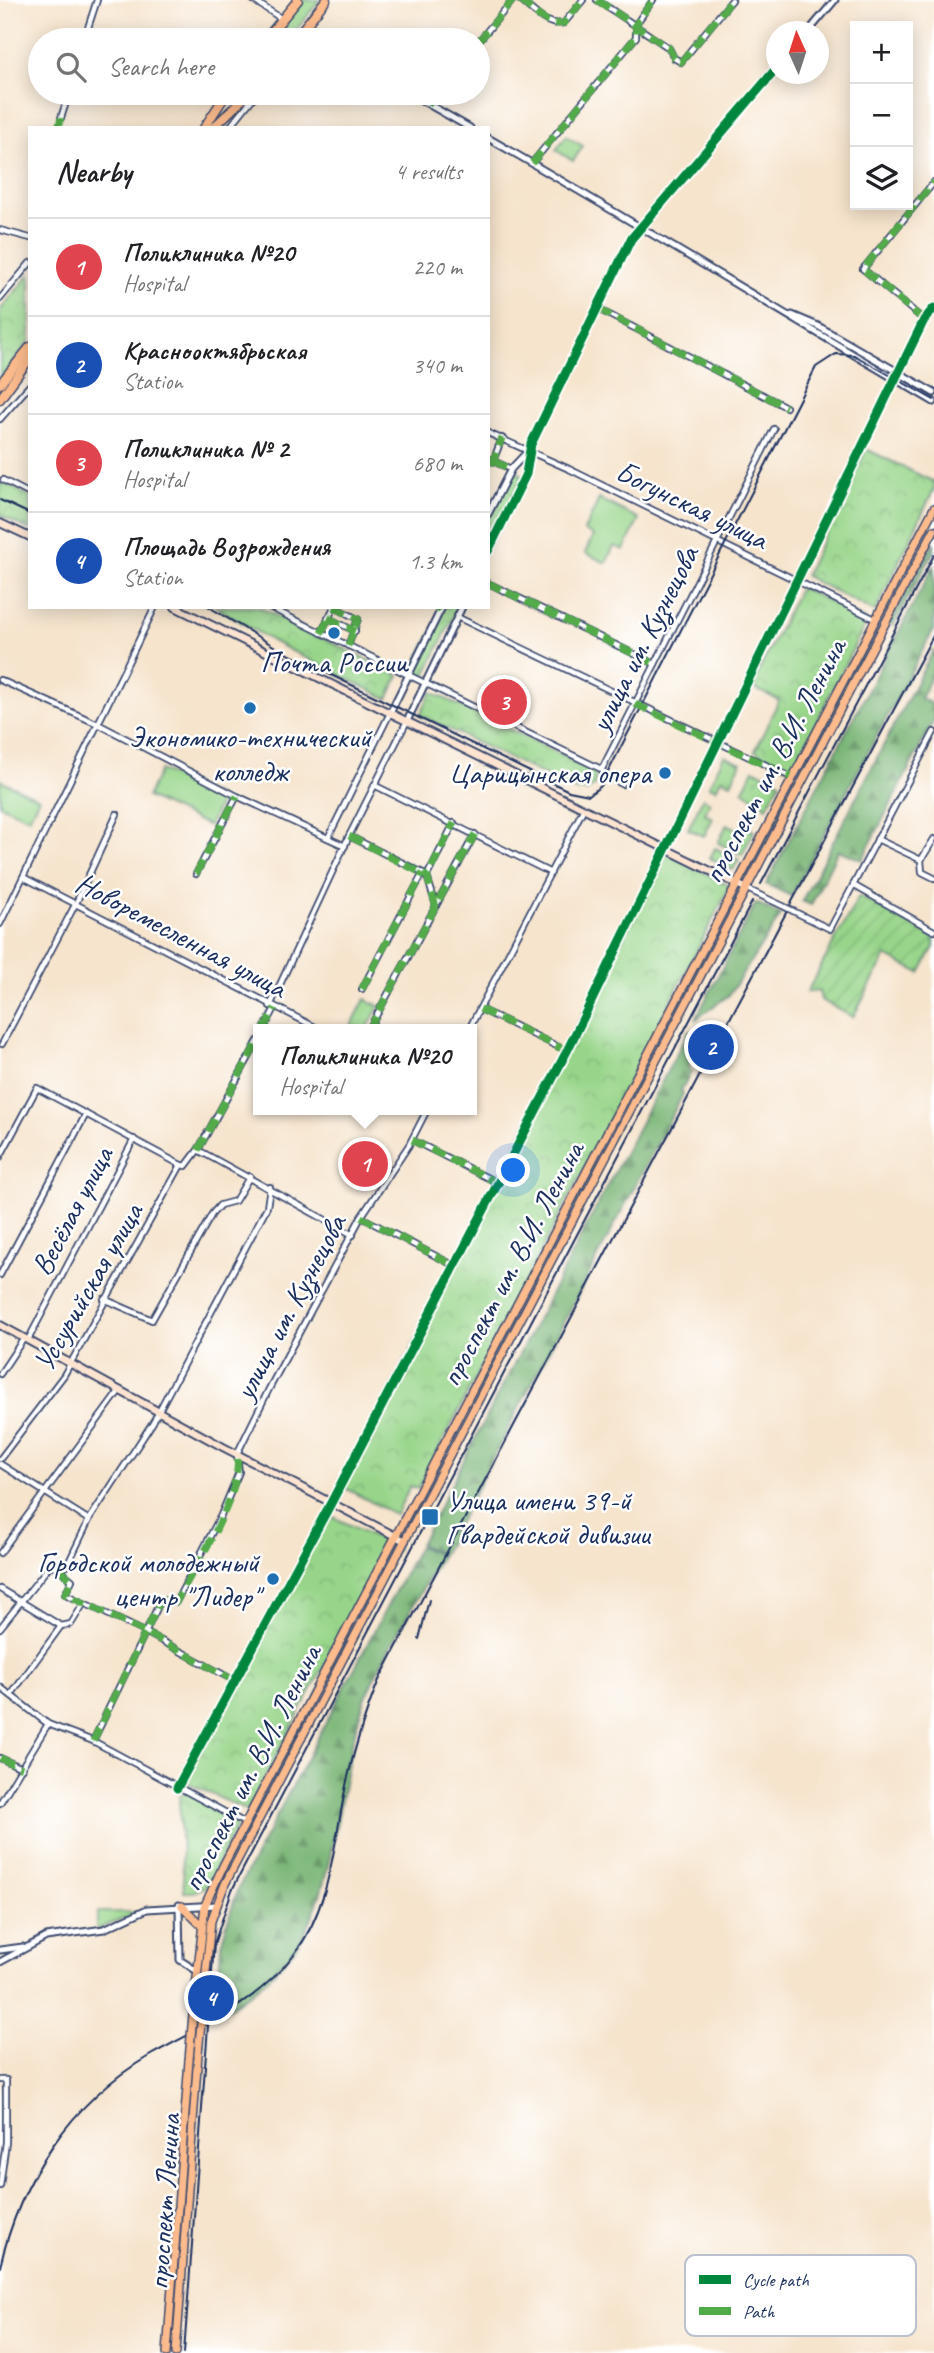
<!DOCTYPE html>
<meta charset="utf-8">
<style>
body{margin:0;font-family:Caveat,sans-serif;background:#f2f2f2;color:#202124}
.controls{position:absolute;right:21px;top:21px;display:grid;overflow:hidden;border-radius:0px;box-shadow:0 4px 18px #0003}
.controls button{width:63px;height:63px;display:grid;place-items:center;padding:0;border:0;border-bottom:2px solid #e0e0e0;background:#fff;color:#202124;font:35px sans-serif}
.compass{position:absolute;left:766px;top:21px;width:63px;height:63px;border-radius:50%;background:#fff;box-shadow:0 4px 18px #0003;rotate:357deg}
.you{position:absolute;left:514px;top:1171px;width:24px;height:24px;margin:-18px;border:5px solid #fff;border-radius:50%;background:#1a73e8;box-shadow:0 0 0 10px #1a73e833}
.badge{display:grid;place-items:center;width:46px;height:46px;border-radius:50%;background:#2563eb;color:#fff;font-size:23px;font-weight:700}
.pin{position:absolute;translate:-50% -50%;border:4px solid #fff;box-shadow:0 2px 7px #0006}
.popup{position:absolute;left:253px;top:1024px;width:224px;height:91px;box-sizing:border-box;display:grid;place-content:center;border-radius:0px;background:#fff;filter:drop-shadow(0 2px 5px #0005);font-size:23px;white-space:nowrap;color:#757577}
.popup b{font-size:26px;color:#202124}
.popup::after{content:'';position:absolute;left:50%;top:100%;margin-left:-14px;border:14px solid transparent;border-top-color:#fff}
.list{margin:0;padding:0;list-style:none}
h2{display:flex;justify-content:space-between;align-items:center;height:91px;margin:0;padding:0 28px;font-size:30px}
h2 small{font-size:23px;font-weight:400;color:#757577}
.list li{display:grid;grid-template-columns:46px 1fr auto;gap:21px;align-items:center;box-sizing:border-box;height:98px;padding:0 28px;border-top:2px solid #e0e0e0}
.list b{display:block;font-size:26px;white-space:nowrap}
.list p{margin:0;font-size:23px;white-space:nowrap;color:#757577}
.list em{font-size:23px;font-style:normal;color:#757577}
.icon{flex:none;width:38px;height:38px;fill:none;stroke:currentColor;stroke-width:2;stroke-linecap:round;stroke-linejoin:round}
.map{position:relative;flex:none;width:934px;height:2353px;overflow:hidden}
.search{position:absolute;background:#fff;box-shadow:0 4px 18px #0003;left:28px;top:28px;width:462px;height:77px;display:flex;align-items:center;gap:18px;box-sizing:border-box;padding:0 24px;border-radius:38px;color:#757577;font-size:26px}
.panel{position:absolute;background:#fff;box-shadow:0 4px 18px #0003;left:28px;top:126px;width:462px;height:483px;border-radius:0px}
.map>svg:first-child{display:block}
</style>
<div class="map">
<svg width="934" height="2353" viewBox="0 0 934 2353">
<defs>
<pattern id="forest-firs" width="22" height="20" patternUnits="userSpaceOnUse" patternTransform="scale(1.75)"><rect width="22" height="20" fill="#7ab676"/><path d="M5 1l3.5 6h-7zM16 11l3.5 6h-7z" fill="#639464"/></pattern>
<pattern id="park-crowns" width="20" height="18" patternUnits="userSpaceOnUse" patternTransform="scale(1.75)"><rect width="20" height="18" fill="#98d58a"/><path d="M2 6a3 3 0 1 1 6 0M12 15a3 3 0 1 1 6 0" fill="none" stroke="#82b77a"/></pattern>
<pattern id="garden-furrows" width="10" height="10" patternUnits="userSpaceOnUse" patternTransform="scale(1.75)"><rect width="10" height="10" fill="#98d58a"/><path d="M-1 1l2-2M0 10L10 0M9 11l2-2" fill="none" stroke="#82b77a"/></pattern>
</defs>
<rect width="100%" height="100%" fill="#fff"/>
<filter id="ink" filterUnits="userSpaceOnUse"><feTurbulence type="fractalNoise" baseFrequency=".0143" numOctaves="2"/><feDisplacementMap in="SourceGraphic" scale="14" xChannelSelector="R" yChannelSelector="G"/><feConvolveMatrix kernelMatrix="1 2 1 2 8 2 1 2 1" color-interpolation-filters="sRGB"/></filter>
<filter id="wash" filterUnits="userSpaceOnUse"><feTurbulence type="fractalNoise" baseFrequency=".00686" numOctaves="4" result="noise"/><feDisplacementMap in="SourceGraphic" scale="28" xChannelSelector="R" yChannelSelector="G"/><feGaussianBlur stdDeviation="1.57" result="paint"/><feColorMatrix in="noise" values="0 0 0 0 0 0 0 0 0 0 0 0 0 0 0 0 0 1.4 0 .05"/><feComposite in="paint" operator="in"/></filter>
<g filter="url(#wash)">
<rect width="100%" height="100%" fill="#f6e4cc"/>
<g fill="#98d58a" stroke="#5a8274" stroke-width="2">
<path d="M 302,0 L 320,0 L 288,40 L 270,40 Z"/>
<path d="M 599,499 L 639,519 L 624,550 L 614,546 L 606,563 L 585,553 L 593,536 L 584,531 Z"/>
<path d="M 878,623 L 870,643 L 748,877 L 744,874 Z"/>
<path d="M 160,770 L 222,799 L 209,826 L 147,797 Z"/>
<path d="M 0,780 L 39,798 L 29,818 L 0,805 Z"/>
<path d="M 735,895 L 737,898 L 405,1531 L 404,1526 Z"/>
<path d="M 365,999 L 379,1006 L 367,1029 L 350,1028 Z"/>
<path d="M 396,1544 L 397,1548 L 215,1895 L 214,1891 Z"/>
<path d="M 98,1912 L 140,1912 L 96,1930 Z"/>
</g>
<g fill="url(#forest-firs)" stroke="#4a726a" stroke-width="2">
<path d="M 934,542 L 934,551 L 893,626 L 889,624 Z"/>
<path d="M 934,565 L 934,629 L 791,896 L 766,884 Z"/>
<path d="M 934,649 L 934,672 L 920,698 L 934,705 L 934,720 L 862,860 L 838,850 L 811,905 L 802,901 Z"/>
<path d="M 756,903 L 781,915 L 729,995 L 695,1020 Z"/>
<path d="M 689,1030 L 703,1037 L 688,1066 L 691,1071 L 681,1091 L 683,1094 L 442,1555 L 420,1544 Z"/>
<path d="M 419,1546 L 441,1556 C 418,1599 390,1642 370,1687 C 336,1763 341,1887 293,1951 C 272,1978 246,1998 217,2016 L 221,1944 L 237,1891 Z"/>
</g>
<g fill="url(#park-crowns)" stroke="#5a8274" stroke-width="2">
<path d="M 566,136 L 583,146 L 573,161 L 556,150 Z"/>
<path d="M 30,274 L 30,340 L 0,379 L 0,310 Z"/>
<path d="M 866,449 L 934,482 L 934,489 L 875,612 L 805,576 Z"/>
<path d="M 513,470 L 523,475 L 488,547 L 488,519 Z"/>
<path d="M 0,481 L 30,496 L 30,530 L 0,515 Z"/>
<path d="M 800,587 L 867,621 L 792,770 L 755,751 L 779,700 L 751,687 Z"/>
<path d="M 216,607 L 258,607 L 399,675 L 388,699 L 274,642 Z"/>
<path d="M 444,607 L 458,607 L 424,678 L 412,672 Z"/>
<path d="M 431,692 L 596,771 L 595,786 L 587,791 L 577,791 L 420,715 Z"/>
<path d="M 724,755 L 741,763 L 731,783 L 721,779 L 716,789 L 709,786 Z"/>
<path d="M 754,769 L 780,782 L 767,807 L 743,790 Z"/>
<path d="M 703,798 L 710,802 L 705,814 L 713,818 L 704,836 L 688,829 Z"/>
<path d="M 727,824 L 739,830 L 742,825 L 754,831 L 742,855 L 718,843 Z"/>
<path d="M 715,848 L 739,860 L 733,870 L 710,858 Z"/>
<path d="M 666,852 L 730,886 L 418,1489 L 410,1486 L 396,1515 L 341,1486 Z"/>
<path d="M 327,1514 L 389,1544 L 247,1811 L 184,1781 Z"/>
<path d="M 186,1792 L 239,1821 L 206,1886 L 194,1892 L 184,1892 L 179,1797 Z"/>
</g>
<path fill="url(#garden-furrows)" stroke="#5a8274" stroke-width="2" d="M 859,896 L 934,938 L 934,947 L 920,973 L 886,956 L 853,1017 L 821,1000 L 819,991 L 807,992 Z"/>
</g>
<g filter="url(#ink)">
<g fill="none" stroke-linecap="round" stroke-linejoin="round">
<g stroke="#3c4a6e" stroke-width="8">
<g id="minor">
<path d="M 253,0 L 282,19"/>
<path d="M 520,0 C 534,11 546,27 564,23 L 583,0"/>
<path d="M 597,0 L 669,48 L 674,58 L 681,62 L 732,0"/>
<path d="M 84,40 L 97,0"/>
<path d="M 478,42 L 513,0"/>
<path d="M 428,104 L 437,93"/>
<path d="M 61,118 L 69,93"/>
<path d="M 229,128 L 257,93"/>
<path d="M 532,163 L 636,37 L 636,24 L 653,0"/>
<path d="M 0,230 L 30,238"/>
<path d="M 0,299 L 30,263"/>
<path d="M 598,309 L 786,407"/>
<path d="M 924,320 L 863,269 L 934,182"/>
<path d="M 0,419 L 30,385"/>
<path d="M 488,433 L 569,469 L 875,619"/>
<path d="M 493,461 L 511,469"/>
<path d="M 488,462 L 493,461 L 502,438"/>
<path d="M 3,480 L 30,494"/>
<path d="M 488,583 L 655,664"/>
<path d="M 269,607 L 601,769"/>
<path d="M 334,607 L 358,619 L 348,646"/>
<path d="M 457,617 L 791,777"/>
<path d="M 328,618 L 355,631"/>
<path d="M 321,633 L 334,607"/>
<path d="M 0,680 L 98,724 L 237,796 L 345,846"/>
<path d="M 622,784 L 604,775 L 602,769 L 774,429"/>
<path d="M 374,785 L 551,873"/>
<path d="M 349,836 L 423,873"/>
<path d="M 328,838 L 390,713"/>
<path d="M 877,839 L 921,860 L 922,872 L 934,878"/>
<path d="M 921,860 L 934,839"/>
<path d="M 196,874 L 237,796"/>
<path d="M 23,877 L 319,1029"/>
<path d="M 853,885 L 934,931"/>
<path d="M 747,889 L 783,906"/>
<path d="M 436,906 L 427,876 L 454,823"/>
<path d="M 801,915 L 830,929 L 934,732"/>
<path d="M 0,924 L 155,607"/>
<path d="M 362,989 L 423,873"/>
<path d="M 270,1006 L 349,836 L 407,721"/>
<path d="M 480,1009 L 567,1051"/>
<path d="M 264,1029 L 275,1008"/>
<path d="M 369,1029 L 475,834"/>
<path d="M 469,1029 L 584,808"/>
<path d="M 2,1044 L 76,903 L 117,814"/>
<path d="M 412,1140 L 498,1183"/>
<path d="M 198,1150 L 258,1041"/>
<path d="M 0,1157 L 37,1088 L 181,1165 L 186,1166 L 198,1150 L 353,1235"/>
<path d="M 361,1217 L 455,1266"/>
<path d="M 0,1275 L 86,1114"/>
<path d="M 104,1299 L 152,1320 L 212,1214 L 220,1205 L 235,1201 L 250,1176"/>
<path d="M 28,1340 L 134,1139"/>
<path d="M 0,1374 L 24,1338"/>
<path d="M 0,1459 L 64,1375 L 181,1165"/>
<path d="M 0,1464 L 89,1520"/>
<path d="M 0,1553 L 120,1390"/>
<path d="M 59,1569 L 72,1580 L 65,1594 L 147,1633 L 235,1681"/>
<path d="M 0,1589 L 61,1626 L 71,1624 L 84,1603"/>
<path d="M 0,1628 L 51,1564 L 59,1569 L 67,1566 L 89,1520 L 153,1422 L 267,1207 L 270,1187"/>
<path d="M 0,1687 L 48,1724 L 93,1741 L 245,1823"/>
<path d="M 11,1695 L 61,1626"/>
<path d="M 93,1741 L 161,1600 L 176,1602 L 221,1515 L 239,1472 L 237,1454 L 269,1389 L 361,1217 L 409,1145 L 427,1110"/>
<path d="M 0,1758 L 22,1768"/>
<path d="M 177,1788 L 331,1503 L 567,1051 L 924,320 L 934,308"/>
<path d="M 0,1803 L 48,1724"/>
<path d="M 0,2080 L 6,2080 L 6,2142 L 0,2186"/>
</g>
</g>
<g stroke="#3c4a6e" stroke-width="9">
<g id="tertiary">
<path d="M 302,30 L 318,40"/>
<path d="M 808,32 L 835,0"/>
<path d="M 409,93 L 470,128"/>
<path d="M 488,138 C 638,224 785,315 934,402"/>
<path d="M 792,315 L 818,326 L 934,393"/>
<path d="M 488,514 L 511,469 L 529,450"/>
<path d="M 488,551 L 526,474 L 531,444 L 631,239 L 776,69"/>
<path d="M 390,713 L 442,607"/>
<path d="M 407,721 L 462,607"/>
<path d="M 179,1905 L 180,1960 L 197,1971"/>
<path d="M 0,1950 L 23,1947"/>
<path d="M 0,1962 L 46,1937 L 104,1929 L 147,1909 L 217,1905"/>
</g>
</g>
<g stroke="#3c4a6e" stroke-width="10">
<g id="secondary">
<path d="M 0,523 L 30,537"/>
<path d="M 175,607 L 747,889"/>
<path d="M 0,1325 L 223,1447 L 405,1541"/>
</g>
</g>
<g stroke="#3c4a6e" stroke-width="10">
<g id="primary">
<path d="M 182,1906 L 201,1925"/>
<path d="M 202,2013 L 211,1921 L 225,1884 L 934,530"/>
<path d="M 193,2014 L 205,1905 L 224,1864 L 934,508"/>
<path d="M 167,2353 L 189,2060"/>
<path d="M 176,2353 L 198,2054"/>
</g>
</g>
<g stroke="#3c4a6e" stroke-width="11">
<g id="trunk">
<path d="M 265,40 L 298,0"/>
<path d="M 294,40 L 326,0"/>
<path d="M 204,128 L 227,93"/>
<path d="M 213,128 L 249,93"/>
<path d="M 0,384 L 30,347"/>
<path d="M 0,399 L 30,358"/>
</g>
</g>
<use href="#minor" stroke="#fff" stroke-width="4.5"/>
<use href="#tertiary" stroke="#fff" stroke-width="5"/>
<use href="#secondary" stroke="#fde4d1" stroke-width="6"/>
<use href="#primary" stroke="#fbbb8d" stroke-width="7"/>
<use href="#trunk" stroke="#fbbb8d" stroke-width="8"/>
<g stroke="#1b2f5e" stroke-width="2">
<path d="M 0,500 L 30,514"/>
<path d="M 209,607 L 282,651 L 569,791 L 589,795 L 601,786 L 606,776 L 816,367 L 836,354 L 854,355 L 934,400"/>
<path d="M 761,884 L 934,555"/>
<path d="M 184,2353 L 214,1944 L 232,1890 L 752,902"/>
</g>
<g stroke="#1b2f5e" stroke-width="2">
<path d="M 419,1639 L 429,1600"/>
<path d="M 0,2267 C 20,2180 70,2102 149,2056 C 203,2026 257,2004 295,1953 C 332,1904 334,1839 347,1781 C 355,1747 365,1713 379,1680 L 934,634"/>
</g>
<g stroke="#3c4a6e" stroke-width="8" stroke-linecap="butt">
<path id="minor-bridge" d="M 783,906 L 801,915"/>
</g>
<g stroke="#3c4a6e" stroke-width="10" stroke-linecap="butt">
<g id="primary-bridge">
<path d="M 198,2054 L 202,2013"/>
<path d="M 189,2060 L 193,2014"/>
</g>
</g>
<use href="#minor-bridge" stroke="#fff" stroke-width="4.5"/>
<use href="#primary-bridge" stroke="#fbbb8d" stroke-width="7"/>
<g stroke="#52ab49" stroke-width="7" stroke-dasharray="14 7" stroke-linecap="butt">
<path d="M 520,0 C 534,11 546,27 564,23 L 583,0"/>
<path d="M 597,0 L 669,48 L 674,58 L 681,62 L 732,0"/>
<path d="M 478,42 L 513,0"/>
<path d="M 428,104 L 437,93"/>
<path d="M 58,128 L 61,118"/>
<path d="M 532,163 L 636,37 L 636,24 L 653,0"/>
<path d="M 598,309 L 786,407"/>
<path d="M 924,320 L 863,269 L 934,182"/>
<path d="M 493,461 L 511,469"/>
<path d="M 488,462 L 493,461 L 502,438"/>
<path d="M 488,583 L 655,664"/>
<path d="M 334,607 L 358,619 L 348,646"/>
<path d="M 435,607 L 440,610"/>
<path d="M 328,618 L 355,631"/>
<path d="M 321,633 L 331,614"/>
<path d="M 635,704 L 791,777"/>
<path d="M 349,836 L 427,876"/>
<path d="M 196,874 L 237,796"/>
<path d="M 436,907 L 427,876 L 454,823"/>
<path d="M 362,989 L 423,873"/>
<path d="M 480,1009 L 567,1051"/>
<path d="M 264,1029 L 275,1008"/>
<path d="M 369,1029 L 475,834"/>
<path d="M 412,1140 L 498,1183"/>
<path d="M 198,1150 L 258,1041"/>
<path d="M 361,1217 L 455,1266"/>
<path d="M 59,1569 L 72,1580 L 65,1594 L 147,1633 L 235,1681"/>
<path d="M 93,1741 L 161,1600 L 176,1602 C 196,1564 243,1496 237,1454"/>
<path d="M 0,1758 L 22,1768"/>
</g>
<g stroke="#fff" stroke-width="13">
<g id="cycleway">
<path d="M 488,551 L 526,474 L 531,444 L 631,239 L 776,69"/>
<path d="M 177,1788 L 331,1503 L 567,1051 L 924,320 L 934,308"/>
</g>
</g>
<use href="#cycleway" stroke="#00873e" stroke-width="9"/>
</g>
</g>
<g fill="#1f6fb2" stroke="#fff" stroke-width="2.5">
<circle cx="334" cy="633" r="7"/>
<circle cx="250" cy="708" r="7"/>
<circle cx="665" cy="773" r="7"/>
<rect x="421" y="1508" width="18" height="18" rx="3.5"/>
<circle cx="273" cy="1579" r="7"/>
</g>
<g text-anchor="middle" stroke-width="5" stroke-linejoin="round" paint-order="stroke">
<g font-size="30" fill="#1b2f5e" stroke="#fff">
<text transform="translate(692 505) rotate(26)" y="10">Богунская улица</text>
<text transform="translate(644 639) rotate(-63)" y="10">улица им. Кузнецова</text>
<text transform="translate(774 761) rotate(-62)" y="10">проспект им. В.И. Ленина</text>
<text transform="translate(181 935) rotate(28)" y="10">Новоремесленная улица</text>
<text transform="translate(72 1211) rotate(-62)" y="10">Весёлая улица</text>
<text transform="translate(512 1264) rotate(-62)" y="10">проспект им. В.И. Ленина</text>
<text transform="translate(88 1287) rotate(-60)" y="10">Уссурийская улица</text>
<text transform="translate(290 1307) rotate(-62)" y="10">улица им. Кузнецова</text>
<text transform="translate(251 1768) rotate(-63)" y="10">проспект им. В.И. Ленина</text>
<text transform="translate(164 2202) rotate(-86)" y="10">проспект Ленина</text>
</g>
<g font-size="30" fill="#1b2f5e" stroke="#fff">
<text x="334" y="672">Почта России</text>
<text x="250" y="747">Экономико-технический<tspan x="250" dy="34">колледж</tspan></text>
<text x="651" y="783" text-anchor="end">Царицынская опера</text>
<text x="446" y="1510" text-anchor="start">Улица имени 39-й<tspan x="446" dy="34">Гвардейской дивизии</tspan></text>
<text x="259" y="1572" text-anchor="end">Городской молодежный<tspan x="259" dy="34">центр "Лидер"</tspan></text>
</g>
</g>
<rect x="685" y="2255" width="231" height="81" rx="10" fill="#fff" stroke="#bbc1cf" stroke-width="2"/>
<rect x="699" y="2275" width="32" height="9" fill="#00873e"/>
<rect x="699" y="2307" width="32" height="8" fill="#52ab49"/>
<g font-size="19" fill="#1b2f5e">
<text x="743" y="2286">Cycle path</text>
<text x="743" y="2318">Path</text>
</g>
</svg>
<div class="controls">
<button>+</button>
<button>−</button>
<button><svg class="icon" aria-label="layers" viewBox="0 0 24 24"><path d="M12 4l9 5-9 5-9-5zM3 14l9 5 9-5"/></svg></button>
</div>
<svg class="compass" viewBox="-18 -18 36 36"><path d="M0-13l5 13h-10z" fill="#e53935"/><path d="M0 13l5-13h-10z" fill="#757577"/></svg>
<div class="you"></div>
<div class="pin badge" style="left:365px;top:1164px;background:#e0444e">1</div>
<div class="popup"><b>Поликлиника №20</b>Hospital</div>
<div class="pin badge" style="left:711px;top:1047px;background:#1a4fb4">2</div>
<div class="pin badge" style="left:504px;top:702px;background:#e0444e">3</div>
<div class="pin badge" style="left:211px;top:1998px;background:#1a4fb4">4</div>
<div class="search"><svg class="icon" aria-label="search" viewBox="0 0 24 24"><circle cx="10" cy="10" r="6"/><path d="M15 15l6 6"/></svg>Search here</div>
<section class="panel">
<h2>Nearby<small>4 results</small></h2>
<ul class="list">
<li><span class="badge" style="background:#e0444e">1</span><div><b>Поликлиника №20</b><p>Hospital</p></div><em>220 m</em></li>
<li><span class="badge" style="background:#1a4fb4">2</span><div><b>Краснооктябрьская</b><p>Station</p></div><em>340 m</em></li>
<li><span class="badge" style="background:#e0444e">3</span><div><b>Поликлиника № 2</b><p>Hospital</p></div><em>680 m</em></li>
<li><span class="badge" style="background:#1a4fb4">4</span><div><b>Площадь Возрождения</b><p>Station</p></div><em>1.3 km</em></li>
</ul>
</section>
</div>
